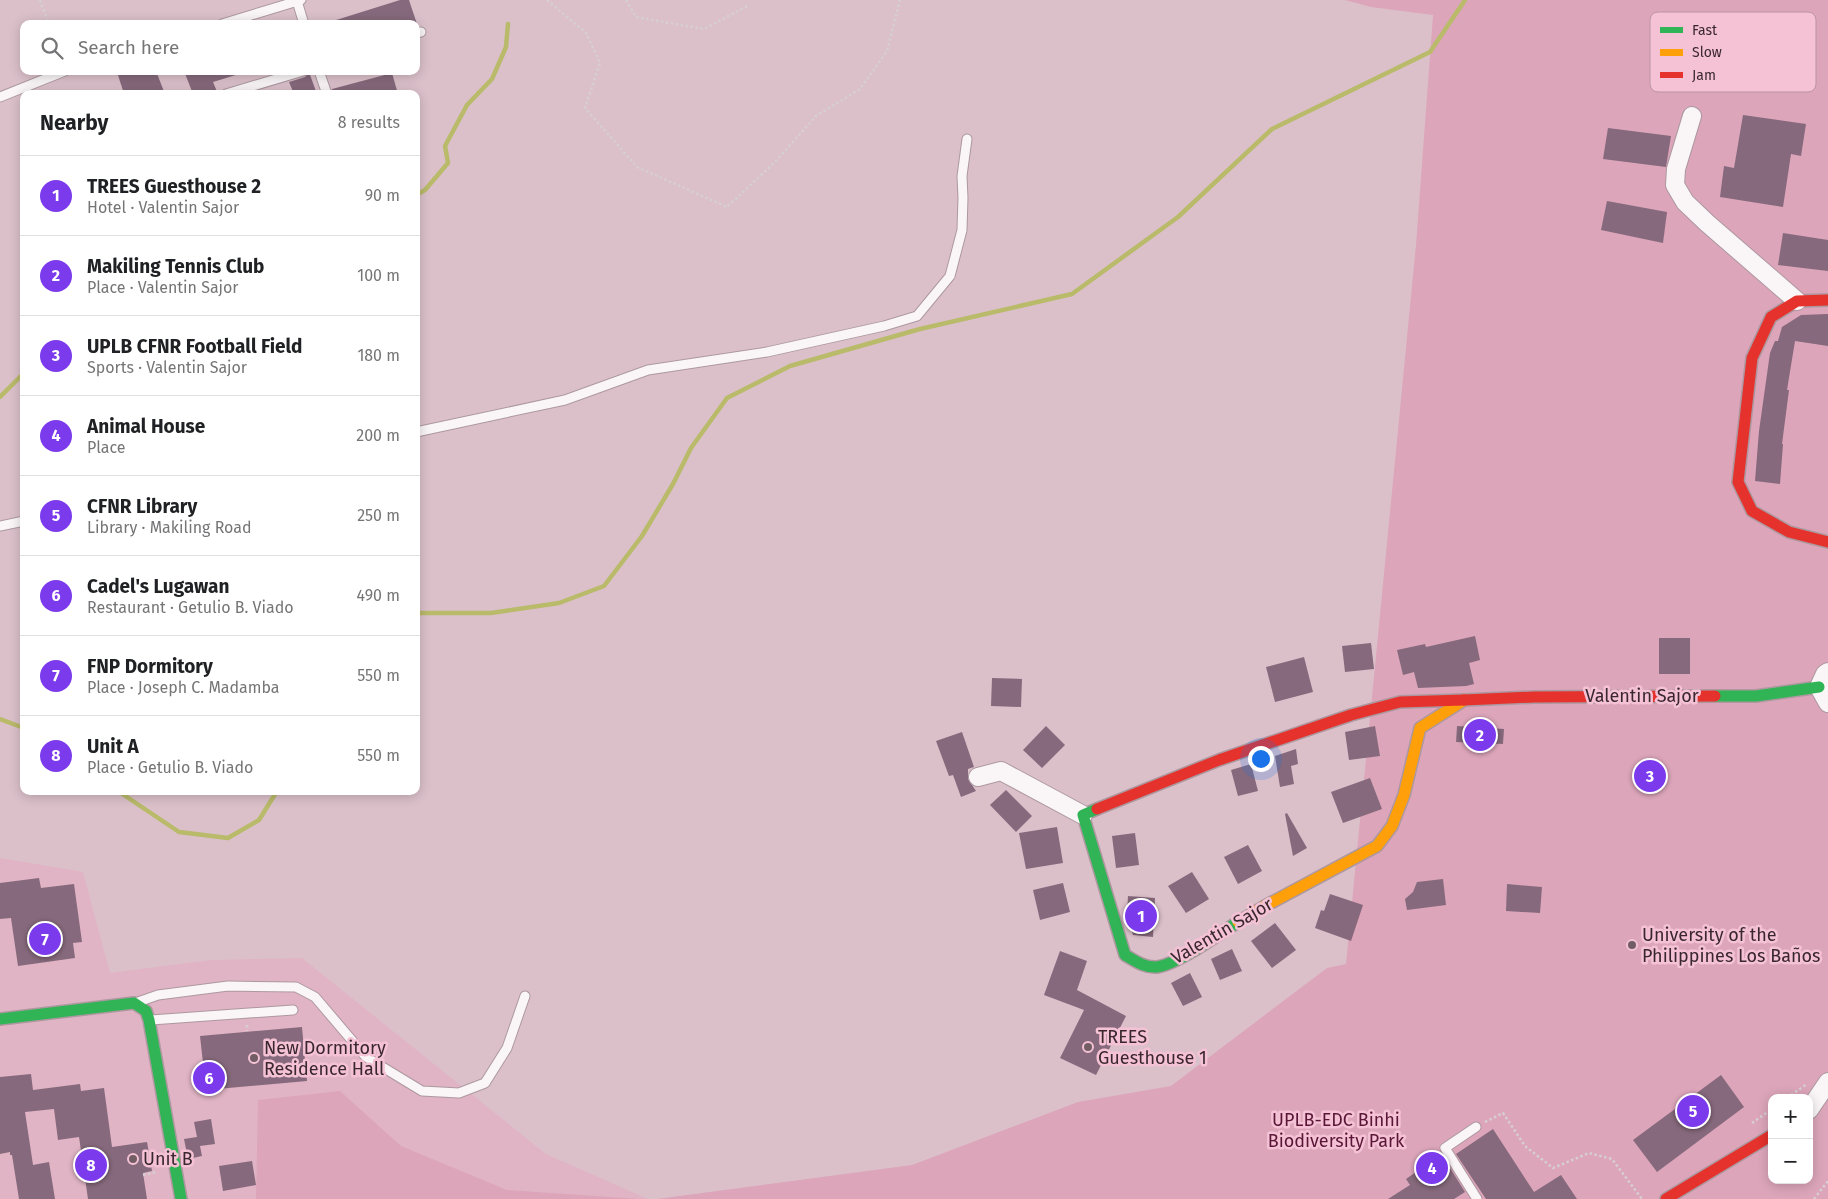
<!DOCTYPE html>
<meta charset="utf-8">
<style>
body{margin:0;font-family:"Fira Sans",sans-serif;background:#f2f2f2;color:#202124}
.controls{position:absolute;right:15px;bottom:15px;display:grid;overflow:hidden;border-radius:10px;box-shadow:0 2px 12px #0003}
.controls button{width:45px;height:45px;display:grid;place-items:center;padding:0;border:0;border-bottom:1px solid #e0e0e0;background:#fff;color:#202124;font:25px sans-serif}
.you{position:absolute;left:1260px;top:758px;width:18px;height:18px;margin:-12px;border:4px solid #fff;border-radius:50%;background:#1a73e8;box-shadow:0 0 0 8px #1a73e833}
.badge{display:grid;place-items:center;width:32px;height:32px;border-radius:50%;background:#7c3aed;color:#fff;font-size:16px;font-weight:700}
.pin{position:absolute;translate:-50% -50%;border:2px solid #fff;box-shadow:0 1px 5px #0006}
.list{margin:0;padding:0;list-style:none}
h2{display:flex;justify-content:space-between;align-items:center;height:65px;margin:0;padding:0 20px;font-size:21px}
h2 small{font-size:16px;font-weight:400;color:#757577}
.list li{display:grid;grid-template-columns:32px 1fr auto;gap:15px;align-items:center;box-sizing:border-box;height:80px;padding:0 20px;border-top:1px solid #e0e0e0}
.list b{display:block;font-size:19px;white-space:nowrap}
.list p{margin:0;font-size:16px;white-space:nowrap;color:#757577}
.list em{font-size:16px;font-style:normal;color:#757577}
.icon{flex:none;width:28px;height:28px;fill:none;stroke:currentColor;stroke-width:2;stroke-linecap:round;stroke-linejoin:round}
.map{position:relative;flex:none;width:1828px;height:1199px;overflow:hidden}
.search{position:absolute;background:#fff;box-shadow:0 2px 12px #0003;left:20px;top:20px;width:400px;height:55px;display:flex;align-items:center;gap:12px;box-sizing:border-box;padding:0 18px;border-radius:10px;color:#757577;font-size:19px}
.panel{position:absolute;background:#fff;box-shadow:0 2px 12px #0003;left:20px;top:90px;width:400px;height:705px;border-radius:10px}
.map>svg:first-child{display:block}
</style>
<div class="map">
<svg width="1828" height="1199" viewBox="0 0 1828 1199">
<rect width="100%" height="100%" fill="#dbc0ca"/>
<path fill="#e0b4c4" d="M 0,858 L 83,872 L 110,973 L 210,960 L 302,958 L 546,1154 L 648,1199 L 0,1199 Z"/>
<g fill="#dca5ba" fill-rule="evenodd">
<path d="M 1345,0 L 1828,0 L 1828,1199 L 657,1199 L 912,1165 L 1078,1102 L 1171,1086 L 1327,968 L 1346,964 L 1416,245 L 1433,15 L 1371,7 ZM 1772,1098 L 1809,1098 L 1809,1180 L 1772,1180 Z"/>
<path d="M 340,1091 L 401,1146 L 507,1190 L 638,1199 L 256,1199 L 258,1100 Z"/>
</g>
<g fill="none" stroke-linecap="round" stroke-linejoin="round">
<g stroke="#b9ba6a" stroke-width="4.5">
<path d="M 416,195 L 425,190 L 448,163 L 445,146 L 467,105 L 492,79 L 506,47 L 508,24"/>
<path d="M 0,397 L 24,373"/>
<path d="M 416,613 L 491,613 L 559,603 L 604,586 L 642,536 L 673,484 L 691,448 L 727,398 L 790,366 L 920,329 L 1072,294 L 1178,217 L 1272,129 L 1430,52 L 1465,0"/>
<path d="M 0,719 L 24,728"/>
<path d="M 118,791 L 179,832 L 228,838 L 259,820 L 277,791"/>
</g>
</g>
<g fill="#86697c">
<path d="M 400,0 L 409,0 L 417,24 L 333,24 L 333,21 Z"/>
<path d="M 130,71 L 156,71 L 165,94 L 124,94 L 118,75 Z"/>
<path d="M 184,71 L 238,71 L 239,74 L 213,82 L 218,94 L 193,94 Z"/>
<path d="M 309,72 L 317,94 L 294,94 L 289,82 L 305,77 Z"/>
<path d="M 392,73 L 398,94 L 333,94 L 332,89 Z"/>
<path d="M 1743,115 L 1806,124 L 1801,156 L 1791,154 L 1783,207 L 1720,197 L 1724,166 L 1734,168 Z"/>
<path d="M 1608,128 L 1671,136 L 1666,167 L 1603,159 Z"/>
<path d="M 1607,201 L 1667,212 L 1663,243 L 1601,230 Z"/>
<path d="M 1783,233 L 1828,240 L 1828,271 L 1778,265 Z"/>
<path d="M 1828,314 L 1828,346 L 1795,341 L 1787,390 L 1789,390 L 1782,444 L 1783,444 L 1780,484 L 1755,481 L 1759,431 L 1770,353 L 1775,341 L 1778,341 L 1782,327 L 1801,315 Z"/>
<path d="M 1475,636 L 1480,660 L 1469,663 L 1474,684 L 1466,686 L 1418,688 L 1414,672 L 1403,675 L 1397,650 L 1425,644 L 1426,647 Z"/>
<rect x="1659" y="638" width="31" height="36"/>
<path d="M 1371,643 L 1374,669 L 1345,672 L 1342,646 Z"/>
<path d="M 1304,657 L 1313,692 L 1275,702 L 1266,667 Z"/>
<path d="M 992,678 L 1022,679 L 1021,707 L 991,706 Z"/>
<path d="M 1046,726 L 1065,745 L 1042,768 L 1023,750 Z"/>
<path d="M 1375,726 L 1380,756 L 1349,760 L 1345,732 Z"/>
<path d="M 1457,726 L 1504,729 L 1503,744 L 1456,742 Z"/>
<path d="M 962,732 L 974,767 L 968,769 L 968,779 L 976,791 L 961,797 L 953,775 L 949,776 L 936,741 Z"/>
<path d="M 1296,749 L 1298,764 L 1291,766 L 1294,784 L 1280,787 L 1275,756 Z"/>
<path d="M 1251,764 L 1258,791 L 1238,796 L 1231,770 Z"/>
<path d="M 1370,778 L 1382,809 L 1343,823 L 1331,792 Z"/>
<path d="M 1006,790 L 1032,816 L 1016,832 L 990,805 Z"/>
<path d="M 1287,813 L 1307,848 L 1293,856 L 1285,814 Z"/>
<path d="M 1057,827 L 1063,863 L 1026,869 L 1019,833 Z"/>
<path d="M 1135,833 L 1139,865 L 1116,868 L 1112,836 Z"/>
<path d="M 1248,845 L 1262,871 L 1238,884 L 1224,857 Z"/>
<path d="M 1192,872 L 1209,899 L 1186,913 L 1168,886 Z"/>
<path d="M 39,878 L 41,888 L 74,884 L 82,942 L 73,943 L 75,958 L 18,966 L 11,918 L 0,919 L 0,883 Z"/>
<path d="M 1443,879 L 1446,905 L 1407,910 L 1405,899 L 1413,892 L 1417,882 Z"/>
<path d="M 1063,883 L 1070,912 L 1040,920 L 1033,890 Z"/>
<path d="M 1507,884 L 1542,887 L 1540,913 L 1506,911 Z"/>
<path d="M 1330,894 L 1363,905 L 1351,941 L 1315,928 L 1321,910 L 1324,911 Z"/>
<path d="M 1128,896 L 1155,898 L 1153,937 L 1133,935 L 1127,914 Z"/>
<path d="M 1275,923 L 1296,950 L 1272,968 L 1251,941 Z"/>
<path d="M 1232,949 L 1242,971 L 1220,980 L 1211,959 Z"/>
<path d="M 1060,951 L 1087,961 L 1077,990 L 1126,1016 L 1096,1075 L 1060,1058 L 1084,1010 L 1044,995 Z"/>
<path d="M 1190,973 L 1202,997 L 1183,1006 L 1171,983 Z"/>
<path d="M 302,1027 L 307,1081 L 206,1090 L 200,1036 Z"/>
<path d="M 31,1074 L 33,1090 L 80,1084 L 81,1091 L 104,1088 L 112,1147 L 147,1142 L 152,1171 L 143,1173 L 147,1199 L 88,1199 L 79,1137 L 58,1140 L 54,1109 L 25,1112 L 33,1165 L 49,1162 L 55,1199 L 19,1199 L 12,1155 L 10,1155 L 10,1152 L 0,1154 L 0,1077 Z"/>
<path d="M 1721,1075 L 1744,1107 L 1657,1172 L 1633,1140 Z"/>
<path d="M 211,1119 L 215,1144 L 200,1146 L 202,1156 L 188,1159 L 184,1139 L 197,1137 L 194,1122 Z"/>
<path d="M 1493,1129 L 1534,1192 L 1561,1175 L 1577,1199 L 1486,1199 L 1456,1154 Z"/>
<path d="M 1436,1158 L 1440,1164 L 1445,1160 L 1465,1192 L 1454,1199 L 1388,1199 L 1410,1185 L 1406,1179 Z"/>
<path d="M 252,1161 L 256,1185 L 223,1191 L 219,1166 Z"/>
</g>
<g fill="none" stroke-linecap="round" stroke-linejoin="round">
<g stroke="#ad98a0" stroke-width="11">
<g id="lane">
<path d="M 297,1 L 304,24"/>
<path d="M 222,24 L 301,0"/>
<path d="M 416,33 L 421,32"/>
<path d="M 319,71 L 327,94"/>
<path d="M 226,94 L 303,71"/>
<path d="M 0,97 L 65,71"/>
<path d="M 416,432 L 565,400 L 648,370 L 767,352 L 884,326 L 917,316 L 950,276 L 962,230 L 963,198 L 962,176 L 967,139"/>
<path d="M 0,526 L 24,521"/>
<path d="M 138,1002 L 158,995 L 228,986 L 296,987 L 315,997 L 366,1057 L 422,1091 L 459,1093 L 485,1083 L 507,1048 L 525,996"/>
<path d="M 151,1020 L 293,1010"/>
<path d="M 1476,1127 L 1445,1148 L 1477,1199"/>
</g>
</g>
<g stroke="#ad98a0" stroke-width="20">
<g id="street">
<path d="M 1692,116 L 1676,169 L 1675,185 L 1685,202 L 1707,223 L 1797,301"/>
<path d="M 1828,672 L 1825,674 L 1819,687 L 1828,703"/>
<path d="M 978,777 L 1001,771 L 1083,815"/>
<path d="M 1809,1110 L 1828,1082"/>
</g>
</g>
<g stroke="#ad98a0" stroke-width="14">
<g id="fast">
<path d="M 1715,696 L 1756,696 L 1819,687"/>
<path d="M 1097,809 L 1083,815 L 1125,955 C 1135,961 1145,968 1157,967 C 1178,964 1219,934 1238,922"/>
<path d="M 0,1019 L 134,1003 L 146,1011 L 149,1020 L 181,1199"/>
</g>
</g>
<g stroke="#ad98a0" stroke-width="14">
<path id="slow" d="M 1238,922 L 1265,906 L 1377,846 L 1392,826 L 1404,795 L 1420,728 L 1464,700"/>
</g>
<g stroke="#ad98a0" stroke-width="14">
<g id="jam">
<path d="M 1828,300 L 1797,301 L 1771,317 L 1752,358 L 1738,482 L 1752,511 L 1789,532 L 1828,542"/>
<path d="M 1464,700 L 1534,697 L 1715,696"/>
<path d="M 1097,809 L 1219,760 L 1351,715 L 1400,702 L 1464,700"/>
<path d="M 1666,1199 L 1772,1135"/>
</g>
</g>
<g stroke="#d7ced2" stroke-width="2.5" stroke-dasharray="2.5 2.5" stroke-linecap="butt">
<path d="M 40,0 L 49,24"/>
<path d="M 547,0 L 586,33 L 600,63 L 585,108 L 637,167 L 727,207 L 775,162 L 816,116 L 860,89 L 887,51 L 900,0"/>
<path d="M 626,0 L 636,17 L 704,29 L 747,6"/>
<path d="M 247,1025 L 247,1031"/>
<path d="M 1787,1098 L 1807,1084"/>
<path d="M 1485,1122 L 1503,1113 L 1525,1146 L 1553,1168 L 1589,1153 L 1612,1159 L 1642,1199"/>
<path d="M 1752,1123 L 1772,1109"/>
<path d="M 143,1175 L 157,1172"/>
<path d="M 1814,1199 L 1828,1181"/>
</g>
<use href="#lane" stroke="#faf6f7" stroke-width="9"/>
<use href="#street" stroke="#faf6f7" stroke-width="18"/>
<use href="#fast" stroke="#30b455" stroke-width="11"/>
<use href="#slow" stroke="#ff9f0a" stroke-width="11"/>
<use href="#jam" stroke="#e5322d" stroke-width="11"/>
</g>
<g fill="#725d65" stroke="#f4c2d4" stroke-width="2">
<circle cx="1632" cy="945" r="5"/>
<circle cx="1088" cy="1047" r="5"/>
<circle cx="254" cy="1058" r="5"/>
<circle cx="133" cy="1159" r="5"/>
</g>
<g text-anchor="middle" stroke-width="5" stroke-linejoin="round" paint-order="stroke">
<g font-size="18" fill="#3a272e" stroke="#f4c2d4">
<text x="1642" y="702">Valentin Sajor</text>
<text transform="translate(1222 931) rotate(-30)" y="6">Valentin Sajor</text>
</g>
<g font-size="18" fill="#3a272e" stroke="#f4c2d4" text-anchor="start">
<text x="1642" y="941">University of the<tspan x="1642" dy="21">Philippines Los Baños</tspan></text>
<text x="1098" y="1043">TREES<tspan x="1098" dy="21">Guesthouse 1</tspan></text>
<text x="264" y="1054">New Dormitory<tspan x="264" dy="21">Residence Hall</tspan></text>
<text x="143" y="1165">Unit B</text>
</g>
<g font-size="18" fill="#591636" stroke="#f4c2d4">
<text x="1336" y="1126">UPLB-EDC Binhi<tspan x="1336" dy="21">Biodiversity Park</tspan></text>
</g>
</g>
<rect x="1650" y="12" width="166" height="80" rx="8" fill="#f4c2d4" stroke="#bc94a2" stroke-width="1"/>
<rect x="1660" y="27" width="23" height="6" fill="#30b455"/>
<rect x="1660" y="49" width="23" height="7" fill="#ff9f0a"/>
<rect x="1660" y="72" width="23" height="6" fill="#e5322d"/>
<g font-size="14" fill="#3a272e">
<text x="1692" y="35">Fast</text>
<text x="1692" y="57">Slow</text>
<text x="1692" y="80">Jam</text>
</g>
</svg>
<div class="controls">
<button>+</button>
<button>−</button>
</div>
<div class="you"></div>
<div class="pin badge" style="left:1141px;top:916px">1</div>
<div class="pin badge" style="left:1480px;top:735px">2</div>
<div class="pin badge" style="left:1650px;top:776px">3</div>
<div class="pin badge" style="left:1432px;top:1168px">4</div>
<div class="pin badge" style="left:1693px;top:1111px">5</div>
<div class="pin badge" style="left:209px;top:1078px">6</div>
<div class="pin badge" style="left:45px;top:939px">7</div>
<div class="pin badge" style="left:91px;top:1165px">8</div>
<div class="search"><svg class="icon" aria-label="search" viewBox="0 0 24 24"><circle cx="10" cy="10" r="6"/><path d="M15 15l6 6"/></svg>Search here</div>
<section class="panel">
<h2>Nearby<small>8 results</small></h2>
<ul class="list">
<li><span class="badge">1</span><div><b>TREES Guesthouse 2</b><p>Hotel · Valentin Sajor</p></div><em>90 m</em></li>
<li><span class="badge">2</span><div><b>Makiling Tennis Club</b><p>Place · Valentin Sajor</p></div><em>100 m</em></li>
<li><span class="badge">3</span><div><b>UPLB CFNR Football Field</b><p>Sports · Valentin Sajor</p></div><em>180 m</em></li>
<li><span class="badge">4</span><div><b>Animal House</b><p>Place</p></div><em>200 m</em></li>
<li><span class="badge">5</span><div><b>CFNR Library</b><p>Library · Makiling Road</p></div><em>250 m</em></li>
<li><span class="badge">6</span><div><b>Cadel's Lugawan</b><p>Restaurant · Getulio B. Viado</p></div><em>490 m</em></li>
<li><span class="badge">7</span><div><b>FNP Dormitory</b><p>Place · Joseph C. Madamba</p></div><em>550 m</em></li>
<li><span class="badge">8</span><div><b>Unit A</b><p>Place · Getulio B. Viado</p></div><em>550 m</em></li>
</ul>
</section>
</div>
